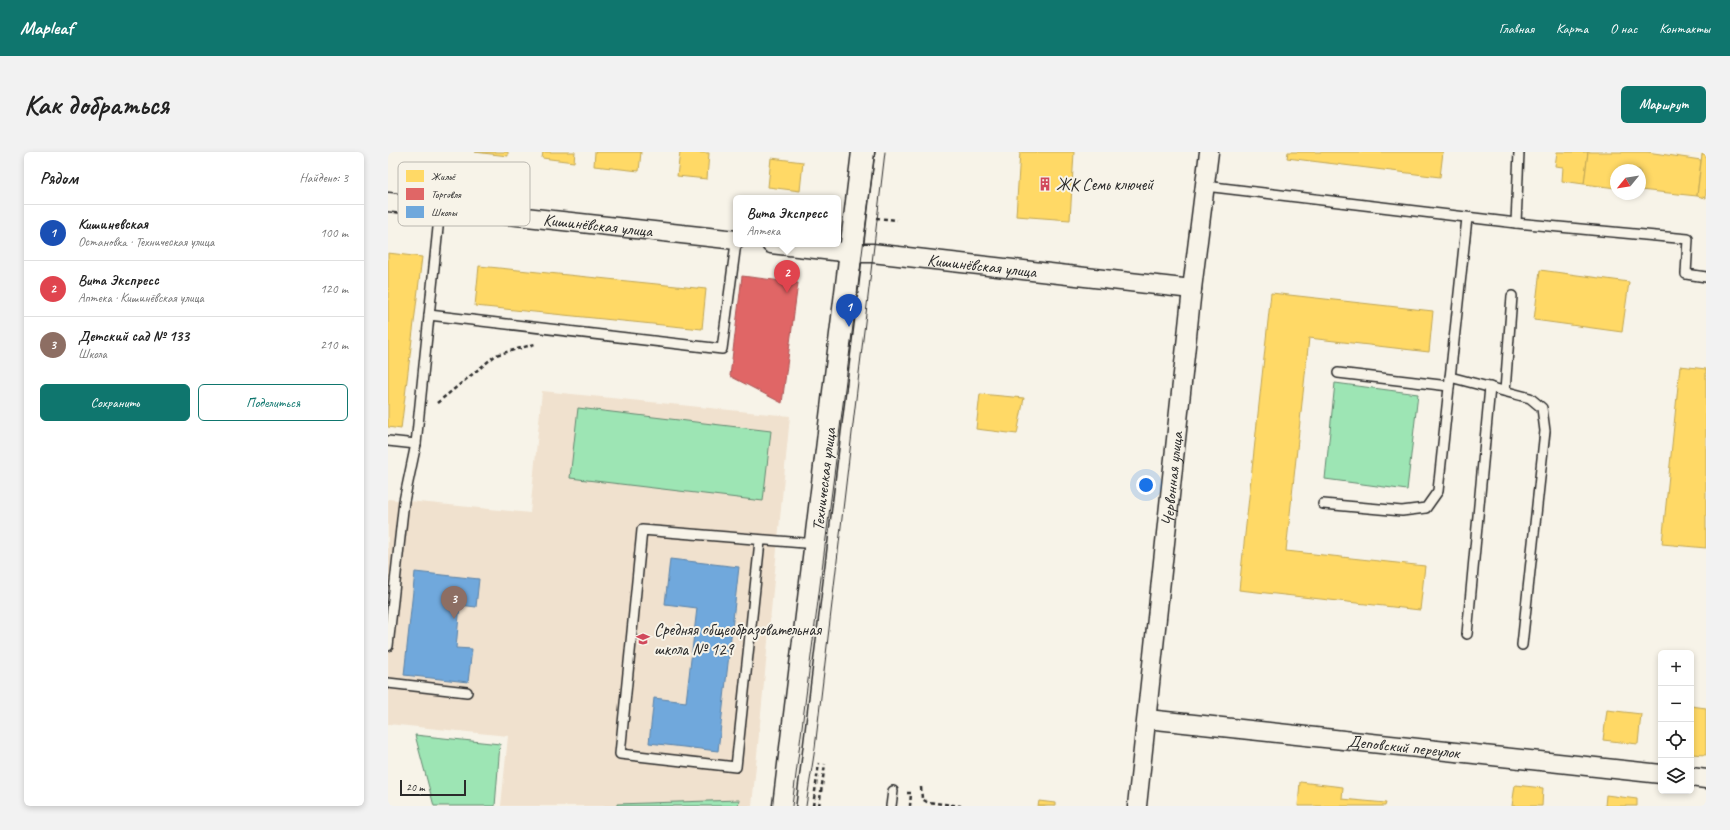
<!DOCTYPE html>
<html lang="ru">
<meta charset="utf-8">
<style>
body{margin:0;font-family:Caveat,sans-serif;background:#f2f2f2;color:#222}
.controls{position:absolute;right:12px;bottom:12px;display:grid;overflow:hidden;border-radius:6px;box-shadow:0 2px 6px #0003}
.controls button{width:36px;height:36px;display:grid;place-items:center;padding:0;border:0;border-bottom:1px solid #e0e0e0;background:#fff;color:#222;font:20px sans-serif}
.compass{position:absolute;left:1222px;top:12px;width:36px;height:36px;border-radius:50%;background:#fff;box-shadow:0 2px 6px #0003;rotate:240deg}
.scale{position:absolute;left:12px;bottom:10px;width:66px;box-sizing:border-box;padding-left:4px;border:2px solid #2b2b2b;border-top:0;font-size:11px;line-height:14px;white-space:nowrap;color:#2b2b2b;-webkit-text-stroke:3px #f7f3e8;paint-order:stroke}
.you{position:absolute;left:758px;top:333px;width:14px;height:14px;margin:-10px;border:3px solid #fff;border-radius:50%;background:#1a73e8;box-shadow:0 0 0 6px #1a73e833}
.badge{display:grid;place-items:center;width:26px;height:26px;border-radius:50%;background:#0f766e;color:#fff;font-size:13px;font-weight:700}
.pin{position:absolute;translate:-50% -33px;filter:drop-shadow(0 1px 2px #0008)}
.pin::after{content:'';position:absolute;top:21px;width:14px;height:12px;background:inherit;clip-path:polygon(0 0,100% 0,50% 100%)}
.popup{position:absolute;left:345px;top:43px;width:108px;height:52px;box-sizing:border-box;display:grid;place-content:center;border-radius:6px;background:#fff;filter:drop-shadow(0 1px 3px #0005);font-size:13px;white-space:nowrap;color:#767676}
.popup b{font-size:15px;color:#222}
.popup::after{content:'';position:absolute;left:50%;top:100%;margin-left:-8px;border:8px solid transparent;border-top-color:#fff}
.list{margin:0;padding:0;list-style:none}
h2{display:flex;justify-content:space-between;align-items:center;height:52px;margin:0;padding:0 16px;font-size:17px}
h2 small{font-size:13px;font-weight:400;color:#767676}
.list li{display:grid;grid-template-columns:26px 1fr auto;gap:12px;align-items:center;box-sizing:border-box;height:56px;padding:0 16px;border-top:1px solid #e0e0e0}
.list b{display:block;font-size:15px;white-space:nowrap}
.list p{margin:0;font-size:13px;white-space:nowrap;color:#767676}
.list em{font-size:13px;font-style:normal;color:#767676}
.actions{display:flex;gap:8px;padding:12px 16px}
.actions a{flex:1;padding:9px 0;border:1px solid #0f766e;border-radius:6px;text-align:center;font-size:14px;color:#0f766e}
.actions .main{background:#0f766e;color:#fff}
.icon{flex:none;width:22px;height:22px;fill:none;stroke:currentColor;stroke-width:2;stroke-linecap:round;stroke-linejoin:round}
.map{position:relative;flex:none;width:1318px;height:654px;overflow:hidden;border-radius:6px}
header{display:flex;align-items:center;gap:24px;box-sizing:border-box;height:56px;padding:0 20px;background:#0f766e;color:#fff}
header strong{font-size:19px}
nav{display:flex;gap:22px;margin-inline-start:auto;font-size:14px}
.intro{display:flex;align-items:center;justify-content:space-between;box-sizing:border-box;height:96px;padding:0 24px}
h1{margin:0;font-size:28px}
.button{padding:10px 18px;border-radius:6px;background:#0f766e;color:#fff;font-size:14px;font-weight:700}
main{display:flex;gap:24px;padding:0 24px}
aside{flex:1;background:#fff;border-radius:6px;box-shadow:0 2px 6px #0003}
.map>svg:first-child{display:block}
</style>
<header>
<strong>Mapleaf</strong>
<nav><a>Главная</a><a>Карта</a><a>О нас</a><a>Контакты</a></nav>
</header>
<div class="intro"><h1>Как добраться</h1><a class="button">Маршрут</a></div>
<main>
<aside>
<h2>Рядом<small>Найдено: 3</small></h2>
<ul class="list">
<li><span class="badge" style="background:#1a4fb4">1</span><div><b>Кишиневская</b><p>Остановка · Техническая улица</p></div><em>100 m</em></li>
<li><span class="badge" style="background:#e0444e">2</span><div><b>Вита Экспресс</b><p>Аптека · Кишинёвская улица</p></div><em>120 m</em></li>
<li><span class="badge" style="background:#8d6e63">3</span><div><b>Детский сад № 133</b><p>Школа</p></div><em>210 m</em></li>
</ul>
<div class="actions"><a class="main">Сохранить</a><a>Поделиться</a></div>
</aside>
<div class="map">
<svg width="1318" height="654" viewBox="0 0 1318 654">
<rect width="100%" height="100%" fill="#f7f3e8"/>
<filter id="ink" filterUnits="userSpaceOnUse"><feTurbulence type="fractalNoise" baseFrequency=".025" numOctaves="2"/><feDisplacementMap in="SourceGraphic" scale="8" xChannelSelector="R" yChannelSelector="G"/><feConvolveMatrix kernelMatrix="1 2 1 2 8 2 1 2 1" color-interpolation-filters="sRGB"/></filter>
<g filter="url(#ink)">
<path fill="#f0e1ce" d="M 154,239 L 402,264 L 364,654 L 113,654 L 120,584 L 0,572 L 0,347 L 142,361 Z"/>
<g fill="#9de5b4" stroke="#648870">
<path d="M 947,231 L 1030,242 L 1019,338 L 937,327 Z"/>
<path d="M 190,256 L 383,279 L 375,349 L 182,326 Z"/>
<path d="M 27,583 L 112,592 L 107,654 L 46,654 Z"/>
<path d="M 351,648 L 350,654 L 229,654 L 229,652 Z"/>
</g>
<g fill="#ffd966" stroke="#bfa554">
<path d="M 86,0 L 120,0 L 120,4 Z"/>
<path d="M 155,0 L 187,0 L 186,10 L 154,6 Z"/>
<path d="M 207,0 L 253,0 L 251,19 L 206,14 Z"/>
<path d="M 292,0 L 321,1 L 319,27 L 289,24 Z"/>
<path d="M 632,0 L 686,0 L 682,68 L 628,64 Z"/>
<path d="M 900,0 L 1055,0 L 1052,25 L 899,6 Z"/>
<path d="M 1169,0 L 1200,0 L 1196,32 L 1174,29 L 1175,15 L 1167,14 Z"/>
<path d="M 1200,0 L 1259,0 L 1313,8 L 1309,44 L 1252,38 L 1252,18 L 1228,18 L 1228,36 L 1196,32 Z"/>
<path d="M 1314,2 L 1318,2 L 1318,46 L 1309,44 Z"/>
<path d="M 383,6 L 415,10 L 412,39 L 380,35 Z"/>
<path d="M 0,101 L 34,105 L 13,277 L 0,275 Z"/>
<path d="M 91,114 L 318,137 L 314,177 L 87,154 Z"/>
<path d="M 1152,118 L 1241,130 L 1234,180 L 1146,168 Z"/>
<path d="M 883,141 L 1045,159 L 1041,200 L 921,186 L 898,399 L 1037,414 L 1032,458 L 851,438 Z"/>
<path d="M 1292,214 L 1318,217 L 1318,396 L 1274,392 Z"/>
<path d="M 592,242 L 636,246 L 629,282 L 588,277 Z"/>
<path d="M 1303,554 L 1318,556 L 1318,603 L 1303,602 Z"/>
<path d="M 1219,558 L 1253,562 L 1250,592 L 1215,588 Z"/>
<path d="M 912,630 L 955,635 L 954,647 L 998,651 L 997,654 L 910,654 Z"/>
<path d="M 1127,633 L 1155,636 L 1154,654 L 1124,654 Z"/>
<path d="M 1218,643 L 1249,647 L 1249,654 L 1217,654 Z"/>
<path d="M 651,649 L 667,651 L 667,654 L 650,654 Z"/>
</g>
<path fill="#e06666" stroke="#aa5454" d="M 354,124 L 410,131 L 394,251 L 342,224 Z"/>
<g fill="#6fa8dc" stroke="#5b82a7">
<path d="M 282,407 L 351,415 L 330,599 L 261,591 L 266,546 L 298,550 L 309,456 L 277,452 Z"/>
<path d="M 27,420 L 91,427 L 88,455 L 72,453 L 68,496 L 84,497 L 80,530 L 16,523 Z"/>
</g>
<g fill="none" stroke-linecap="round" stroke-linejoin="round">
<g stroke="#2b2b2b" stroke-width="12">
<g id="service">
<path d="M 817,34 L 1128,71 L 1300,87 L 1298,122 L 1318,125"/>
<path d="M 1128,71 L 1131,0"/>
<path d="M 41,163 L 334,197 L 348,91"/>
<path d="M 950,221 L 1061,234"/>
<path d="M 1062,225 L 1142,246 L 1154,256 L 1157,279 L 1134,493"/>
<path d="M 1117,239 L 1124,144"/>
<path d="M 0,289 L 28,292 L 52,56"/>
<path d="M 935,352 L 1014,359 L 1038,356 L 1050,339 L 1079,66"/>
<path d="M 372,389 L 348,615 L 232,602 L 254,378 L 428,392"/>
<path d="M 1079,482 L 1102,235"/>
<path d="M 0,494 L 16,349 L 28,292"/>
<path d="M 0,531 L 79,540"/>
<path d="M 503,654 L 505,639"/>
</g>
</g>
<g stroke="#2b2b2b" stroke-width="21">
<g id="minor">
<path id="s1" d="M 0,50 L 348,88"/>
<path id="s2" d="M 383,92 L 463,101 L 484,101 L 804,137"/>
<path id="s3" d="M 759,567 L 1273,622"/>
<path d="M 1303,625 L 1318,627"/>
<path id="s4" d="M 749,654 L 804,137 L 821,0"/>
</g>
</g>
<g stroke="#2b2b2b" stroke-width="25">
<g id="tertiary">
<path id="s5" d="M 396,654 L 475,0"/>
</g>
</g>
<g stroke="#2b2b2b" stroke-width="2.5" stroke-dasharray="4 3" stroke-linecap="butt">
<path d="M 488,66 L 509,68"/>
<path d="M 49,251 L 108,203 L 147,192"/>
<path d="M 533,635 L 534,647 L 539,650 L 573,654"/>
<path d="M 519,641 L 523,641 L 522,654"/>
<path d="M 425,654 L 431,611"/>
<path d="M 431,654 L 437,612"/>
</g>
<use href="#service" stroke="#f7f3e8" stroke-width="9"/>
<use href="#minor" stroke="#f7f3e8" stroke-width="18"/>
<use href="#tertiary" stroke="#f7f3e8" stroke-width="22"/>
<g stroke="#2b2b2b" stroke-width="1">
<path d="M 404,654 L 487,0"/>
<path d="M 418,654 L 427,596 L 497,0"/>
</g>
</g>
</g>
<defs>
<g id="building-bare" transform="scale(1.08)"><path d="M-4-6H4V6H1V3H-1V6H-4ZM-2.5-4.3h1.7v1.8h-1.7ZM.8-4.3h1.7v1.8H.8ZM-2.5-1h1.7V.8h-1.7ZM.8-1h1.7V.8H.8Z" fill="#d1495b" stroke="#f7f3e8" stroke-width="2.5" paint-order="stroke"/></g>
<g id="school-bare" transform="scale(1.08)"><path d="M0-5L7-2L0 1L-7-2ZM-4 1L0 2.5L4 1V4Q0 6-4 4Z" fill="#d1495b" stroke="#f7f3e8" stroke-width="2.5" paint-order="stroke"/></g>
</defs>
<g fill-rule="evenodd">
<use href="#building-bare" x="657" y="32"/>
<use href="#school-bare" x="255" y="487"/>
</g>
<g text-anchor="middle" stroke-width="4" stroke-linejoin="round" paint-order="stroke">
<g font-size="17" fill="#2b2b2b" stroke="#f7f3e8" text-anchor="start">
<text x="668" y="38">ЖК Семь ключей</text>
<text x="266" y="483">Средняя общеобразовательная<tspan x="266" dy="20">школа № 129</tspan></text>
</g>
<g font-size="17" fill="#2b2b2b" stroke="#f7f3e8">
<text dy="6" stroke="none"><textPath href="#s1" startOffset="211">Кишинёвская улица</textPath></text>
<text dy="6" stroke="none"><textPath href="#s2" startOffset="212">Кишинёвская улица</textPath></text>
<text dy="6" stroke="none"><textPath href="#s5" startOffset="329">Техническая улица</textPath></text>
<text dy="6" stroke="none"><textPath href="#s4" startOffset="329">Червонная улица</textPath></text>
<text dy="6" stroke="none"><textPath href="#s3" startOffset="258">Деповский переулок</textPath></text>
</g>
</g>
<rect x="10" y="10" width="132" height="64" rx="6" fill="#f7f3e8" stroke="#bab7af" stroke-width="1"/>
<rect x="18" y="18" width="18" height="12" fill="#ffd966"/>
<rect x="18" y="36" width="18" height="12" fill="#e06666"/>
<rect x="18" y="54" width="18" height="12" fill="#6fa8dc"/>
<g font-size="11" fill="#2b2b2b">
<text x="43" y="28">Жильё</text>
<text x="43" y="46">Торговля</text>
<text x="43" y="64">Школы</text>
</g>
</svg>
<div class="controls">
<button>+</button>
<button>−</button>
<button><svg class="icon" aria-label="locate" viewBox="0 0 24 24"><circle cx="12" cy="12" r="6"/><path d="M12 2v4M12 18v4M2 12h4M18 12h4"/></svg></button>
<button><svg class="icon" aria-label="layers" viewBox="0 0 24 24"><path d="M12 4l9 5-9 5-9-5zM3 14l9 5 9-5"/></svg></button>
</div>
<svg class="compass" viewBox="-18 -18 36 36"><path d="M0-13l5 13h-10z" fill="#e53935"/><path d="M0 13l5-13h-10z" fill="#767676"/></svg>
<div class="scale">20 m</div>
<div class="you"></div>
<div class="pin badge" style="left:461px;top:175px;background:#1a4fb4">1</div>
<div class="pin badge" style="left:399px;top:141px;background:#e0444e">2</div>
<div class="popup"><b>Вита Экспресс</b>Аптека</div>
<div class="pin badge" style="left:66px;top:467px;background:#8d6e63">3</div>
</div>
</main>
